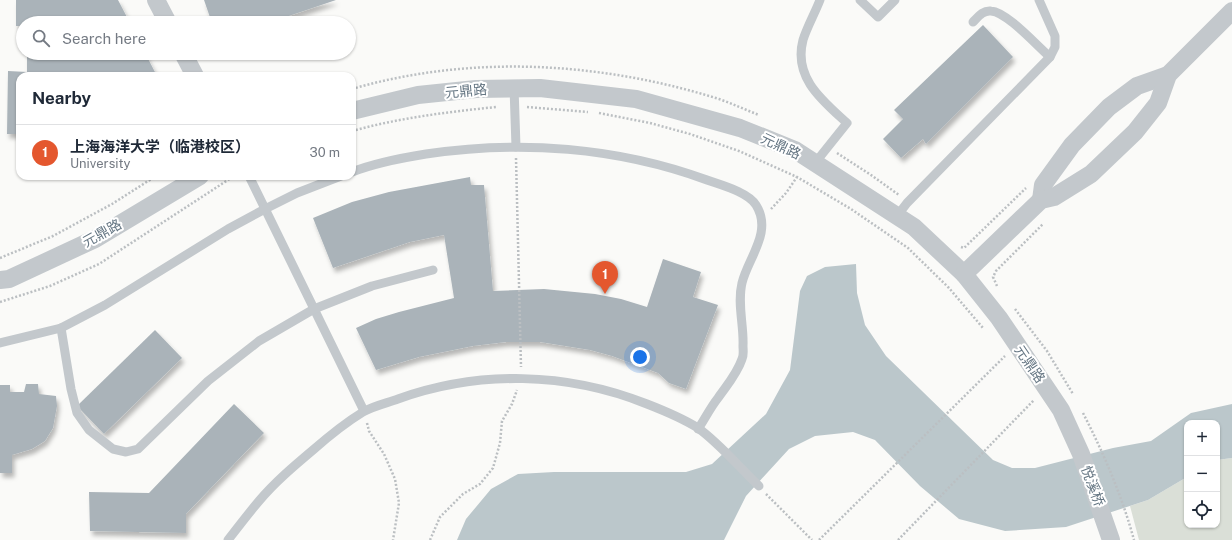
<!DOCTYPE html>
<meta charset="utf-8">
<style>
body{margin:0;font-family:"Public Sans","Noto Sans SC",sans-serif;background:#f2f2f3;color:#1f2937}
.controls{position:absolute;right:12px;bottom:12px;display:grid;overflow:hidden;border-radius:8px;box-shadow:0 1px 3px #0004}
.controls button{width:36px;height:36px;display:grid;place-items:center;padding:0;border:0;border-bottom:1px solid #e0e1e3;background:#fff;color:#1f2937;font:20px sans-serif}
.you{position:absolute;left:640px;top:357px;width:14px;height:14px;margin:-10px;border:3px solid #fff;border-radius:50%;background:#1a73e8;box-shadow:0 0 0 6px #1a73e833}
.badge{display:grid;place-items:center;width:26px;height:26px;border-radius:50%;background:#e4572e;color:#fff;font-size:13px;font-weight:700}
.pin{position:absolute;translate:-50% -33px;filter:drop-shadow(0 1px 2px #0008)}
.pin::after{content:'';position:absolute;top:21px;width:14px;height:12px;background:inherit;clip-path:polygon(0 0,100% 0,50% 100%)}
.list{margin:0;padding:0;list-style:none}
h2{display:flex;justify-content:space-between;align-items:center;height:52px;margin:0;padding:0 16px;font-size:17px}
h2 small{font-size:13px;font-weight:400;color:#747a83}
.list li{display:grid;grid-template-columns:26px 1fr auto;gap:12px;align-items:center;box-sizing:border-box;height:56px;padding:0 16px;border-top:1px solid #e0e1e3}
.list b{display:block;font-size:15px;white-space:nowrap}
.list p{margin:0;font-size:13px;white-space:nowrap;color:#747a83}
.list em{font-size:13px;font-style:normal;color:#747a83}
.icon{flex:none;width:22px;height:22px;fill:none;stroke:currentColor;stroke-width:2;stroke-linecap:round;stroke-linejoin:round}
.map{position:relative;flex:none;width:1232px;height:540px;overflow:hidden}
.search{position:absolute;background:#fff;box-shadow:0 1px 3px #0004;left:16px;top:16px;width:340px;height:44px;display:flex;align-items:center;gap:10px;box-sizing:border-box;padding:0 14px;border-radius:22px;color:#747a83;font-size:15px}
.panel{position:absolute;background:#fff;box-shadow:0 1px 3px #0004;left:16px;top:72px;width:340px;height:108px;border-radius:12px}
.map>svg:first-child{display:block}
</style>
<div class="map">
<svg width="1232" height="540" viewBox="0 0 1232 540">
<defs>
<filter id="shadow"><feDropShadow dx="2.5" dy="4.5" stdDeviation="2" flood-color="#0004"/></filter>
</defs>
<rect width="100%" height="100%" fill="#fafaf8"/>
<path fill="#dadfd7" d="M 1232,458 L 1232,540 L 1139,540 L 1130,506 L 1148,500 L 1187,477 L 1187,525 L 1217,525 L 1217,460 Z"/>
<path fill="#bbc7cb" d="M 856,264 L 857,293 L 865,325 L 886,356 L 993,460 L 1012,468 L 1035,468 L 1113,448 L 1151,441 L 1191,413 L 1232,404 L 1232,458 L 1217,460 L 1217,423 L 1187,423 L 1187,477 L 1148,500 L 1066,527 L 1005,531 L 959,519 L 920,486 L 875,440 L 853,432 L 815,436 L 789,449 L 746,496 L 724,540 L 457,540 L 466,519 L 491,489 L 518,474 L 554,472 L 686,472 L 712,464 L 766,414 L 790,370 L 800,291 L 807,276 L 825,267 Z"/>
<g fill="#aab3b9" filter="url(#shadow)">
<path d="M 16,0 L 118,0 L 130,23 L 23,23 L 23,26 L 16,26 Z"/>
<path d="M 204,0 L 336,0 L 268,23 L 212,23 Z"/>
<path d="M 983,25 L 1013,57 L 926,144 L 923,139 L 901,158 L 883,139 L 903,119 L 894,110 Z"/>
<path d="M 27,53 L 145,53 L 157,76 L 20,76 L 20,134 L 7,134 L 8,71 L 27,72 Z"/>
<path d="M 470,177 L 471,185 L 484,185 L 493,291 L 544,289 L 595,294 L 621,299 L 647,307 L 663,259 L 701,272 L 693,297 L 718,305 L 686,389 L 669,383 L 658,373 L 612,356 L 590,350 L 540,342 L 506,342 L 473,346 L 419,357 L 376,370 L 356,328 L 376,319 L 399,312 L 454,298 L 444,235 L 410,242 L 333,268 L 313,218 L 352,202 L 389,192 Z"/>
<path d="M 155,330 L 182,358 L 104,434 L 77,406 Z"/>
<path d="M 26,384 L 38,384 L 39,394 L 56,396 L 57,406 L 53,428 L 45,441 L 32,449 L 12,455 L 12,473 L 0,473 L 0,385 L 10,385 L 10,392 L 24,392 Z"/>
<path d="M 234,404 L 264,433 L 186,514 L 186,533 L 90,531 L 89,492 L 149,493 Z"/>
</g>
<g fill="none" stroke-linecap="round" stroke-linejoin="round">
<g stroke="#bbbfc2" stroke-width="2.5" stroke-dasharray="2 2" stroke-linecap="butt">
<path d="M 352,89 C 472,54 601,62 719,99 C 733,104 746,110 759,115"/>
<path d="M 527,107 L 588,112"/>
<path d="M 599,113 L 650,123 L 690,134 L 739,151 L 797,177 L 851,209 L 908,248 L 949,288 L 983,328"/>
<path d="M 352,131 C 399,118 447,112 496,107"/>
<path d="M 837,153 L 871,175 L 899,195"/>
<path d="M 516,158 L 521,367"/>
<path d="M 771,209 L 786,193 L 797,177"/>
<path d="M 961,247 L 964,248 L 1026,188"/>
<path d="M 0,258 L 53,236 L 112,204 L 156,176"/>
<path d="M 997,286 L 993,277 L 996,271 L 1043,224"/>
<path d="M 0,302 L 50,286 L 99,264 L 234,176"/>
<path d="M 1015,309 L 1047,351 L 1073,394"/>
<path d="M 1083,413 C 1104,454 1122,496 1134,540"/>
<path d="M 367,423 L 369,431 L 384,454 L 395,479 L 399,503 L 393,540"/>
<path d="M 766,494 L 812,540"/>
<path d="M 430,540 L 440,517 L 463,494 L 480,484 L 493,468 L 500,443 L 502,421 L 512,404 L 517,390"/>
<path d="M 819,540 L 1005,356"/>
<path d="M 898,540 L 1034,400"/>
</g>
<g stroke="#c3c8cc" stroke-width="9">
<path d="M 860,0 L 878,17 L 895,0"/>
<path d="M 973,22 C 978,17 983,10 991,11 C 1007,12 1037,46 1050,57"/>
<path d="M 514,87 L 516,147"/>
<path d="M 815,163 L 847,123 C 823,101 793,78 803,40 C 807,27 815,13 820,0"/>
<path d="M 352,172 C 375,163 401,158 426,154 C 520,140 617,147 707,180 C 721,185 748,192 756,205 C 773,232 748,258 742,283 C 737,304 744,325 743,346 C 743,350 744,355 742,359 C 737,374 727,385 718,398 C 710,408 705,419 698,429"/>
<path d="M 249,176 L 364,411"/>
<path d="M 897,216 L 907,203 L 1050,57 L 1055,47 L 1055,36 L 1039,0"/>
<path d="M 61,328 L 71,389 L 77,413 L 89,430 L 113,449 L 126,452 L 138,449 L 208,381 L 259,341 L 314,309 L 372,286 L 433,270"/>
<path d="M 0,343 L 61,328 L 105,305 L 228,229 L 265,209 L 297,193 L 341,176"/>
<path d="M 228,540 C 238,527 248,514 259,501 C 275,482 294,466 313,450 C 329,436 345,423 363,412 C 373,406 387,403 398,399 C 479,370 567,372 647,404 C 665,411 682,418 698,428 C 720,444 739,467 759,486"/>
</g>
<g stroke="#c3c8cc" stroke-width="18">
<path d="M 156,0 L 168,23"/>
<path d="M 183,53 L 195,76"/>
<path d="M 352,111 L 418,95 L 476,89 L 540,88 L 636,99 L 740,128 L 795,150 L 914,227 L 964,274 L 999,318 L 1061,410 L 1081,454 L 1111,540"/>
<path d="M 1041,200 L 1043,185 L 1072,145 L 1109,107 L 1137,86 L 1168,75"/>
<path d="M 964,274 L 1041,200 L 1054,197 L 1091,174 L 1135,132 L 1158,103 L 1168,75 L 1232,11"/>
<path d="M 0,280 L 9,279 L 95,239 L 200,176"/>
</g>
</g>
<g text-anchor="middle" stroke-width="4" stroke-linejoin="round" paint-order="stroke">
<g font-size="14" fill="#657683" stroke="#fff">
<text transform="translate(466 91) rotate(-5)" y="5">元鼎路</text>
<text transform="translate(781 146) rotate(25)" y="5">元鼎路</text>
<text transform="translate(102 233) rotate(-29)" y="5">元鼎路</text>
<text transform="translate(1030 364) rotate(56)" y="5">元鼎路</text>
<text transform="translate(1093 486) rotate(70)" y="5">悦溪桥</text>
</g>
</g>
</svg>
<div class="controls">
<button>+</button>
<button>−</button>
<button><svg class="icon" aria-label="locate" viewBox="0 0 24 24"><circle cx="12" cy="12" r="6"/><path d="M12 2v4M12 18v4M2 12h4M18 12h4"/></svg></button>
</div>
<div class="you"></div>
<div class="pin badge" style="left:605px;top:294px">1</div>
<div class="search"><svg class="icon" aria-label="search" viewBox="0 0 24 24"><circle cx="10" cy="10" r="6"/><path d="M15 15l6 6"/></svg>Search here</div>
<section class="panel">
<h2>Nearby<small></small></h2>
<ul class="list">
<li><span class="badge">1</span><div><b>上海海洋大学（临港校区）</b><p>University</p></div><em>30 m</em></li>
</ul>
</section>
</div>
